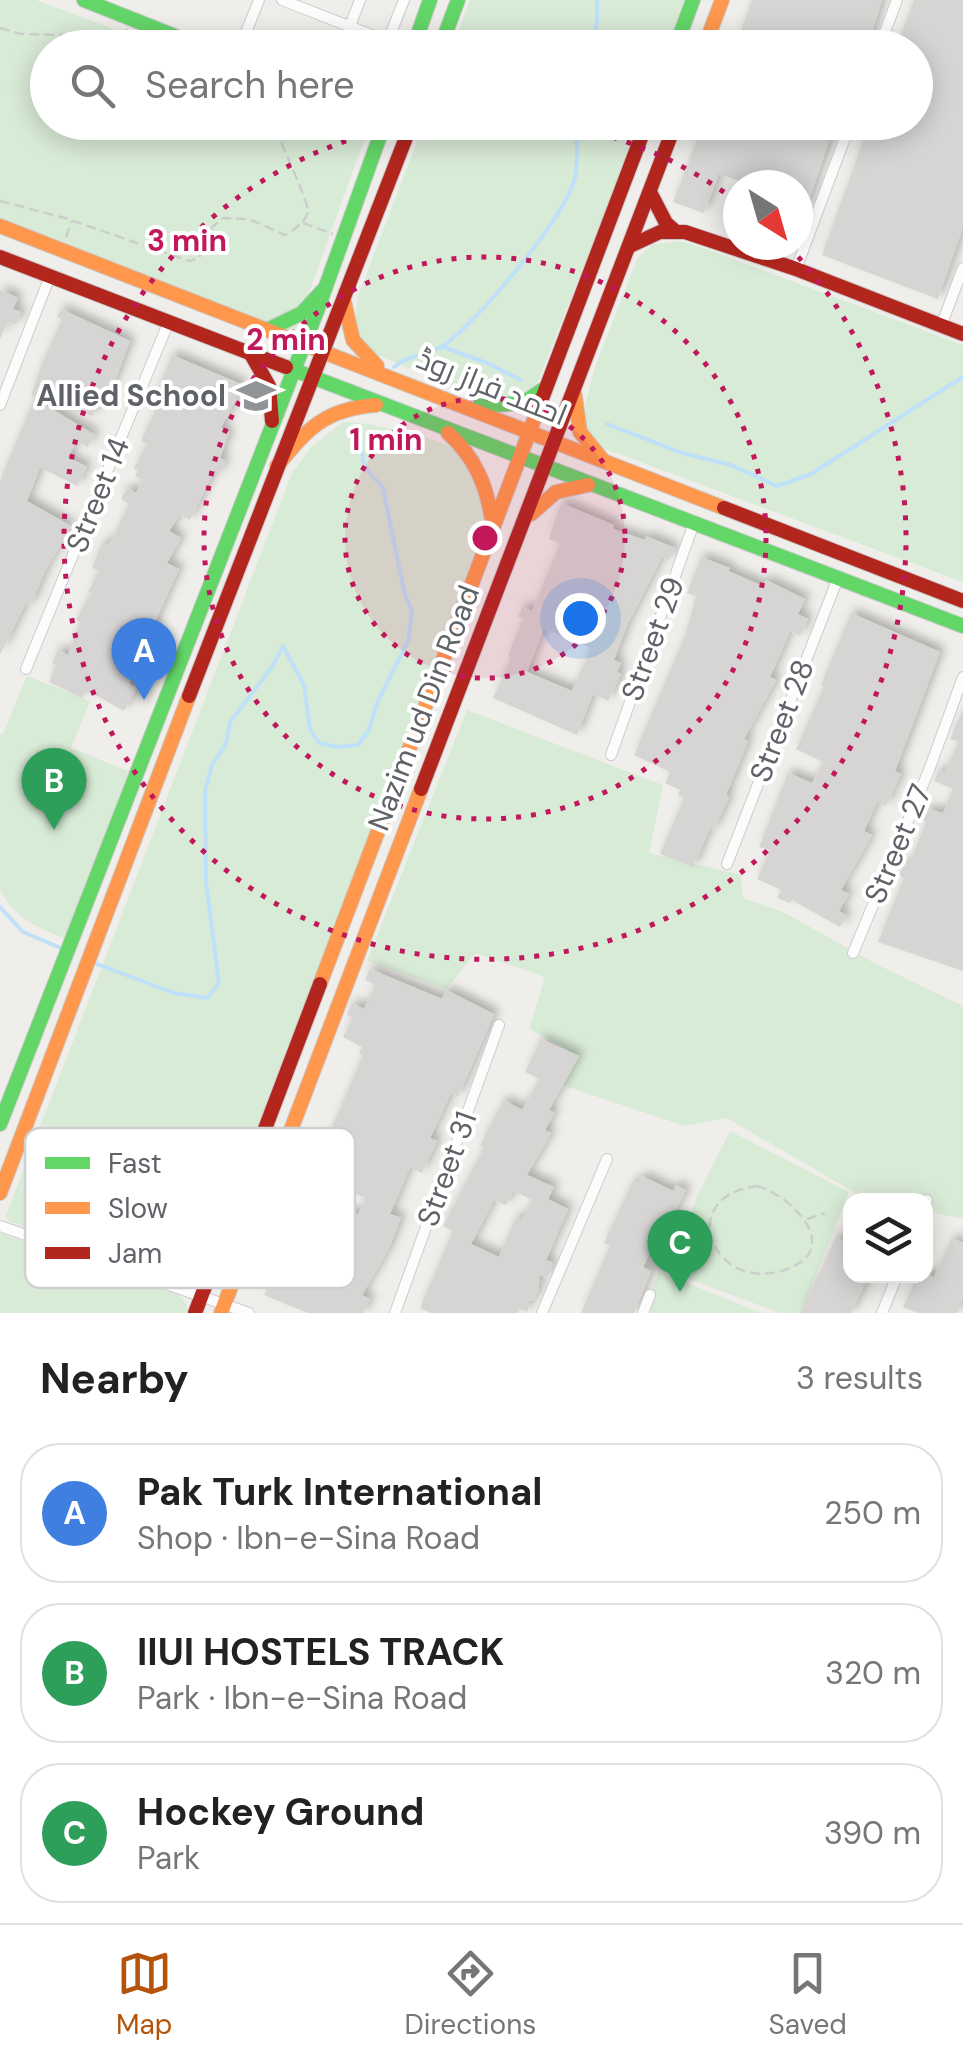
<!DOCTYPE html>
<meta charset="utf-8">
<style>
body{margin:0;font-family:"DM Sans",Cairo,sans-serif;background:#f6f6f6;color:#222}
.controls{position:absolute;right:30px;bottom:30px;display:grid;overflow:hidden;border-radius:20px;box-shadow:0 5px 25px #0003}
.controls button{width:90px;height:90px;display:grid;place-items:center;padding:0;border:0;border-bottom:2px solid #e0e0e0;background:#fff;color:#222;font:50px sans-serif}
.compass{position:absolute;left:723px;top:170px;width:90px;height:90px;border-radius:50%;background:#fff;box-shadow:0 5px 25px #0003;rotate:143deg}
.you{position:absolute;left:580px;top:618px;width:35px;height:35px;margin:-25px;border:8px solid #fff;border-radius:50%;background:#1a73e8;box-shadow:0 0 0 15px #1a73e833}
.badge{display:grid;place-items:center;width:65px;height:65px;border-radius:50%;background:#b45309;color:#fff;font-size:32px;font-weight:700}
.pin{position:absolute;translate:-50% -82px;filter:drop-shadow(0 2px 5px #0008)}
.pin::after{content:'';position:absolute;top:52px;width:35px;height:30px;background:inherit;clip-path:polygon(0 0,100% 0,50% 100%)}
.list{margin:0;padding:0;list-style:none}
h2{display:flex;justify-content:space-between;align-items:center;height:130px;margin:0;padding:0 40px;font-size:42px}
h2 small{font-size:32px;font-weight:400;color:#767676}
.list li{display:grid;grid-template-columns:65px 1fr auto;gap:30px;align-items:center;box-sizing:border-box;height:140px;margin:0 20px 20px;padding:0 20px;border:2px solid #e0e0e0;border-radius:40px}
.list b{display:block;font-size:38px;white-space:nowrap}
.list p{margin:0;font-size:32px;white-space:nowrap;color:#767676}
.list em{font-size:32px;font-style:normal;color:#767676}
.icon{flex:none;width:55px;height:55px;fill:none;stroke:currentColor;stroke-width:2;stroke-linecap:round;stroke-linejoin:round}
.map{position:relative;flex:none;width:963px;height:1313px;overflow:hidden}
.search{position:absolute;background:#fff;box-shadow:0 5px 25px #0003;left:30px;right:30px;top:30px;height:110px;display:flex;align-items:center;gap:25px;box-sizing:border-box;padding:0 35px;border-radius:55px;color:#767676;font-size:38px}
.sheet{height:610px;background:#fff}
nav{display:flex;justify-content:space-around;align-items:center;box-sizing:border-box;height:140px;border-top:2px solid #e0e0e0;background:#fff;font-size:28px;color:#767676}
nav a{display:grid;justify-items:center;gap:5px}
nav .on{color:#b45309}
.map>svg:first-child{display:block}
</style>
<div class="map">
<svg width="963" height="1313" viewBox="0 0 963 1313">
<defs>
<filter id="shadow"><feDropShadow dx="5" dy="-5" stdDeviation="5" flood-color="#0004"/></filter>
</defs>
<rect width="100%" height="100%" fill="#efeeea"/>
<g fill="#d8ebd6">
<path d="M 0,0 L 36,0 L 162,47 L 48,48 L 48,122 L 370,124 L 290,345 L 0,233 Z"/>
<path d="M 470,0 L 686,0 L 668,47 L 452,48 Z"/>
<path d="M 424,123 L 640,123 L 532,396 L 491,399 L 444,383 L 371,352 L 354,331 L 358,296 Z"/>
<path d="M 678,241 L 698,246 L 963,345 L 963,582 L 603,448 L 585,432 L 586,402 L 595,367 L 637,259 L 652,245 Z"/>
<path d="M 343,422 C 366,421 437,437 456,450 C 478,465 484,496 488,519 L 213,1249 C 203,1267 199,1281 177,1282 L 8,1221 L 6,1215 L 292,473 L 311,447 Z"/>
<path d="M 27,676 L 90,701 L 71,748 L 130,772 L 66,939 C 37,927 15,919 0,890 L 0,734 L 3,734 Z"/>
<path d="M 467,710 L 663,785 L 649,853 L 741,875 L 743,898 L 783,912 L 876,964 L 963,1006 L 963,1219 L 926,1211 L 926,1200 L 877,1200 L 862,1197 L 727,1118 L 685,1126 L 559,1084 L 568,1049 L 529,1029 L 545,977 L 476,953 L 446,989 L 367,961 Z"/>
<path d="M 730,1131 L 849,1192 L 801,1313 L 780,1313 L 674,1273 L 696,1198 Z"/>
<path d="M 0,1233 L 177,1293 L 186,1304 L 188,1313 L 0,1313 Z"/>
<path d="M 659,1272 L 762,1313 L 642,1313 Z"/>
</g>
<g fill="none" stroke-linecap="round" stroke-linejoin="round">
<g stroke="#bfe0f9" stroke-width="4">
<path d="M 592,48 L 597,22 L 597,0"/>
<path d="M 443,347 L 487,363 L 521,380"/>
<path d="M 394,367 C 413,352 428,356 443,346 C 478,321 559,224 573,184 C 580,165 575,142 577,122"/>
<path d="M 607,424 L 682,453 L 731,465 L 777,486 L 811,474 L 963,377"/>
<path d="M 0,907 L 23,932 L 63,949"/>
<path d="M 94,963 L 174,993 L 207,998 L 219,983 L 206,882 L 205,791 L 212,765 L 226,744 L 230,722 L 272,667 L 283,646 L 304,685 L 310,729 L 319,743 L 338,747 L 358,745 L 369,730 L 377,703 L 408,641 L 412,612 L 404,591 L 383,488 L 364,466 L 360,440"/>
</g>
</g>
<g fill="#d6d5d3" fill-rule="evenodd" filter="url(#shadow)">
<path d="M 752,0 L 882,0 L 867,48 L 772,48 L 739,36 Z"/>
<path d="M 914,0 L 963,0 L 963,227 L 938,299 L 822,255 L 870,122 L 916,122 L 916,48 L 896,48 Z"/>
<path d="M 704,122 L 806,122 L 832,132 L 806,209 L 798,206 L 798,185 L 752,185 L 719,174 L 704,213 L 673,202 Z"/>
<path d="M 0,290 L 18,298 L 13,309 L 21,312 L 16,325 L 8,322 L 0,339 Z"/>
<path d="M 61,309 L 130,341 L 116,378 L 107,396 L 102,393 L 93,416 L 40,402 L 95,435 L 87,447 L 77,441 L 68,457 L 87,467 L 77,486 L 40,467 L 27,501 L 71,526 L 45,571 L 31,605 L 26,603 L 0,655 L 0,481 L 35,397 L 31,395 L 42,364 L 62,320 L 57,317 Z"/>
<path d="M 172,355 L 243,385 L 221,428 L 229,433 L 220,458 L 225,461 L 220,473 L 215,470 L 190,520 L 180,514 L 169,531 L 181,538 L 167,563 L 179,569 L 154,624 L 157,626 L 149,639 L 152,641 L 146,652 L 142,650 L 129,684 L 137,688 L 124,711 L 86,690 L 82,698 L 49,682 L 56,665 L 52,663 L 58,650 L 68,655 L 80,622 L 76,620 L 91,594 L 88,592 L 99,571 L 92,568 L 102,543 L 108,545 L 112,540 L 129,504 L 121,499 L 127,488 L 136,493 L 143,480 L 135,476 L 138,470 L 134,468 L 147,444 L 141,441 L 155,411 L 150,408 Z"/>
<path d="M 561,503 L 614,525 L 613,529 L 645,540 L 646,536 L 675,548 L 669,560 L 662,557 L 628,623 L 614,660 L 621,663 L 617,672 L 621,674 L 608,701 L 593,694 L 577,735 L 493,698 L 511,658 L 508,656 L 523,619 L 518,617 L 522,607 L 532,611 L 560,544 L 549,539 ZM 544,628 L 591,648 L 572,691 L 527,672 Z"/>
<path d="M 701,557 L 730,568 L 728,571 L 763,586 L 766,580 L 805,599 L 798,614 L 808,619 L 800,636 L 790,631 L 770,677 L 776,680 L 744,739 L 748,741 L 726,795 L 729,797 L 714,830 L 710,828 L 693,867 L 660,854 L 684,798 L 678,795 L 680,790 L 665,783 L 670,772 L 634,755 L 685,636 L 696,596 L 687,593 Z"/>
<path d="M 851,613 L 940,652 L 895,771 L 901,774 L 886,806 L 877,802 L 864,831 L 872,835 L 841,890 L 849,894 L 839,911 L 847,916 L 840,927 L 792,900 L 790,903 L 777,898 L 781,890 L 757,879 L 770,850 L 759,847 L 788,773 L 812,783 L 823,762 L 796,749 L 824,687 L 821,685 Z"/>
<path d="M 962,712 L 963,712 L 963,971 L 878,942 L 904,878 L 899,875 L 904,863 L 909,865 L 926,822 L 923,820 L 927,809 L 943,813 L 953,789 L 934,781 L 938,771 L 944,773 L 959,742 L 950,739 Z"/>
<path d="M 370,969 L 442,999 L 446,990 L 494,1014 L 458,1097 L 451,1093 L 430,1138 L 437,1141 L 422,1173 L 410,1167 L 390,1214 L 401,1218 L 388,1250 L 362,1295 L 370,1299 L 363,1313 L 308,1313 L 264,1295 L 281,1257 L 273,1254 L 277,1245 L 285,1248 L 305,1196 L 319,1202 L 321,1199 L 358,1215 L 365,1198 L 305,1172 L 309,1164 L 319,1169 L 332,1138 L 328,1137 L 363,1055 L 359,1053 L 362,1047 L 343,1037 L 353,1018 L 347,1015 L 352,1003 L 364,1009 L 375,985 L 365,980 Z"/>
<path d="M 541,1039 L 579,1056 L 549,1110 L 554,1113 L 545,1130 L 551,1133 L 527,1175 L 554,1187 L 548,1199 L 568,1209 L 546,1260 L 553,1263 L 547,1278 L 540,1275 L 538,1291 L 533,1301 L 529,1301 L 528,1312 L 519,1308 L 518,1313 L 431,1313 L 420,1308 L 453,1231 L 443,1226 L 484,1148 L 480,1145 L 504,1100 L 522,1110 L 540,1079 L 525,1072 ZM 513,1191 L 532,1200 L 522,1220 L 516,1217 L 499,1257 L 471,1244 L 494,1200 L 506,1205 Z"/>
<path d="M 642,1176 L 673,1191 L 676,1185 L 686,1190 L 658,1245 L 654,1243 L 643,1267 L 651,1271 L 634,1313 L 581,1313 L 610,1246 L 604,1243 L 633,1181 L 638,1183 Z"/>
<path d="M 836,1237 L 850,1244 L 850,1276 L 869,1276 L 851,1313 L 800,1313 Z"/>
<path d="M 952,1238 L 963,1243 L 963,1298 L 957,1313 L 918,1313 L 903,1307 L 917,1276 L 926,1273 L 934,1277 Z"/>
</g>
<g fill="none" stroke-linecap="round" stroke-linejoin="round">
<g stroke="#cbcccc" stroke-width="12">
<g id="street">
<path d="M 282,0 L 405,48"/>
<path d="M 350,26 L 360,0"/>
<path d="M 247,48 L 241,45 L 259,0"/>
<path d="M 385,48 L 404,0"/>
<path d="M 879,48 L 897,0"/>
<path d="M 796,269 L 851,122"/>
<path d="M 941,326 L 963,268"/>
<path d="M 0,405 L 50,276"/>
<path d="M 26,669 L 169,321"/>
<path d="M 611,755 L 694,523"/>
<path d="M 727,864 L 838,578"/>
<path d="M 853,953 L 929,770 L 963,677"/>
<path d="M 926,1203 L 927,1200"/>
<path d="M 0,1226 L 249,1313"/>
<path d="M 395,1313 L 499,1025"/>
<path d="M 542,1313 L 607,1159"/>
<path d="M 643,1313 L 650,1295"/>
<path d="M 882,1313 L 897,1276"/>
</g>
</g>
<g stroke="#cacacb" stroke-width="16">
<g id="fast">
<path d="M 84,0 L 205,48"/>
<path d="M 413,48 L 430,0"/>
<path d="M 440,48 L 458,0"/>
<path d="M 675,48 L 693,0"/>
<path d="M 269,329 L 302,313 L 325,288"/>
<path d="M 286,367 L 963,626"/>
<path d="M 479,406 L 523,403 L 545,388"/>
<path d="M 0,1124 L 317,311 L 385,122"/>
</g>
</g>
<g stroke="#cacacb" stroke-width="16">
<g id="slow">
<path d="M 704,48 L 722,0"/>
<path d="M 0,226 L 724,508"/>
<path d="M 344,301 L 353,340 L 377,366"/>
<path d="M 575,396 L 580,432 L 602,459"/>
<path d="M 448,433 C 475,457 487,486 492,521"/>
<path d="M 277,466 C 308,428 325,409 376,405"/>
<path d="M 531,514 L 556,492 L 588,485"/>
<path d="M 320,984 L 540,404"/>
<path d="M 0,1193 L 189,696"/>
<path d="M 221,1313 L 421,789"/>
</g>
</g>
<g stroke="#cacacb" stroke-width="16">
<g id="jam">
<path d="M 650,192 L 666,223 L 674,230"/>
<path d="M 630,246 L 660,232 L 685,232 L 796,269 L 963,334"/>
<path d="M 0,257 L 286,367"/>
<path d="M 252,356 L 269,386 L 272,421"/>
<path d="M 540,404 L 647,122"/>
<path d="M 724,508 L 963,601"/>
<path d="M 189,696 L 412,122"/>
<path d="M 421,789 L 676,122"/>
<path d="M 195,1313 L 320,984"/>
</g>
</g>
<g stroke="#cacfcc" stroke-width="2.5" stroke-dasharray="10 5" stroke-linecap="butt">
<path d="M 0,28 L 21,34 L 62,35 L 106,48"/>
<path d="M 118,48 L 127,29"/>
<path d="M 0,201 L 65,218 L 189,261 L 199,258 L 210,229 L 223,218 L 249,219 L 285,235 C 294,230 305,222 308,212 C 310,205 278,137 273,122"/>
<path d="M 303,223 L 333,234"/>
<path d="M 66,237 L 72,221"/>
<path d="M 757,1186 C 790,1195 841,1245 792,1267 C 716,1301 670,1197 757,1186 Z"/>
<path d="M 807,1219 L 825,1213"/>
</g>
<use href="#street" stroke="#fdfcfc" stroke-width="10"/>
<use href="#fast" stroke="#63d668" stroke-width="14"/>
<use href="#slow" stroke="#ff974d" stroke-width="14"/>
<use href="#jam" stroke="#b3261e" stroke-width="14"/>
</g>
<circle cx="485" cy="538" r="140" fill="#c2185b" fill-opacity=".12"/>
<g fill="none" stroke="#c2185b" stroke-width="5" stroke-dasharray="5 10">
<circle cx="485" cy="538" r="140"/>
<circle cx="485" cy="538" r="281"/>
<path d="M554 123A421 421 0 0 1 735 200M788 246A421 421 0 1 1 416 123"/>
</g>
<defs>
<g id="school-bare" transform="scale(3)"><path d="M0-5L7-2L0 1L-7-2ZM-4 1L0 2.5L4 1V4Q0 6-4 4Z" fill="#919496" stroke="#fff" stroke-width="2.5" paint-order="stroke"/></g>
</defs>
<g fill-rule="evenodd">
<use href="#school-bare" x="256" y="396"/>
</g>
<g text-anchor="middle" stroke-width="8" stroke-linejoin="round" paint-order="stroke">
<g font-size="30" fill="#5f6368" stroke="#fff">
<text transform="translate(492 387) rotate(22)" y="10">احمد فراز روڈ</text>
<text transform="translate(98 495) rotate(-68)" y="10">Street 14</text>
<text transform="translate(653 639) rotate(-70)" y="10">Street 29</text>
<text transform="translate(424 708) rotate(-69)" y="10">Nazim ud Din Road</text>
<text transform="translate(782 721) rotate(-69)" y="10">Street 28</text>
<text transform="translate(898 844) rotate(-67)" y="10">Street 27</text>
<text transform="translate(447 1169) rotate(-70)" y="10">Street 31</text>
</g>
<g font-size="30" font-weight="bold" fill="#5f6368" stroke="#fff" text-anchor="end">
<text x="226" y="406">Allied School</text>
</g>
</g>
<rect x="25" y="1128" width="330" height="160" rx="15" fill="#fff" stroke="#cfd0d2" stroke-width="2.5"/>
<rect x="45" y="1157" width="45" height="12" fill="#63d668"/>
<rect x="45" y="1202" width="45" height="12" fill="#ff974d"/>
<rect x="45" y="1247" width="45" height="12" fill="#b3261e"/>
<g font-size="28" fill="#5f6368">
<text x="108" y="1173">Fast</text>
<text x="108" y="1218">Slow</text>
<text x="108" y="1263">Jam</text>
</g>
<circle cx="485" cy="538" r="15" fill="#c2185b" stroke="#fff" stroke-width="5"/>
<g font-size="30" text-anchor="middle" font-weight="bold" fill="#c2185b" stroke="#fff" stroke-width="8" stroke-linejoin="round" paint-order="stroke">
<text x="187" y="251">3 min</text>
<text x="286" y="350">2 min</text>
<text x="386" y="450">1 min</text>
</g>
</svg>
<div class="controls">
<button><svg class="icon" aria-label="layers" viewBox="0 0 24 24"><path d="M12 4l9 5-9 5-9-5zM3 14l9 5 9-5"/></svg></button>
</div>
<svg class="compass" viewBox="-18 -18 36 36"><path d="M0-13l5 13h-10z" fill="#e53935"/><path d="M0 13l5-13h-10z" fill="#767676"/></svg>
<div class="you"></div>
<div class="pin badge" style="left:144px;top:700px;background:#3f7fe0">A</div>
<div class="pin badge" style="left:54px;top:830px;background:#2e9e5b">B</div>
<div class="pin badge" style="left:680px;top:1292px;background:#2e9e5b">C</div>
<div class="search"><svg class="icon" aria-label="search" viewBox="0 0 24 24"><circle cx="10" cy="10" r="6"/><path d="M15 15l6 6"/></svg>Search here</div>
</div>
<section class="sheet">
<h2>Nearby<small>3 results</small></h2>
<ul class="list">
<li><span class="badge" style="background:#3f7fe0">A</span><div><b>Pak Turk International</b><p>Shop · Ibn-e-Sina Road</p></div><em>250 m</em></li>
<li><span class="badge" style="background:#2e9e5b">B</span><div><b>IIUI HOSTELS TRACK</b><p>Park · Ibn-e-Sina Road</p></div><em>320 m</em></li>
<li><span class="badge" style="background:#2e9e5b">C</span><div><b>Hockey Ground</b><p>Park</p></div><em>390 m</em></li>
</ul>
</section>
<nav>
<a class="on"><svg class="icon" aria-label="map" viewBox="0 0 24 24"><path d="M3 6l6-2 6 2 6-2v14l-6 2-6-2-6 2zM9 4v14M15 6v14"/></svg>Map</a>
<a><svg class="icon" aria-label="directions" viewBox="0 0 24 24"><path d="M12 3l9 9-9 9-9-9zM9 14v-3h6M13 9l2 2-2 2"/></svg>Directions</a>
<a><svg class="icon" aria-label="saved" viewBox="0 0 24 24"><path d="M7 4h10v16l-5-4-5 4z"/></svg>Saved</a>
</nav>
